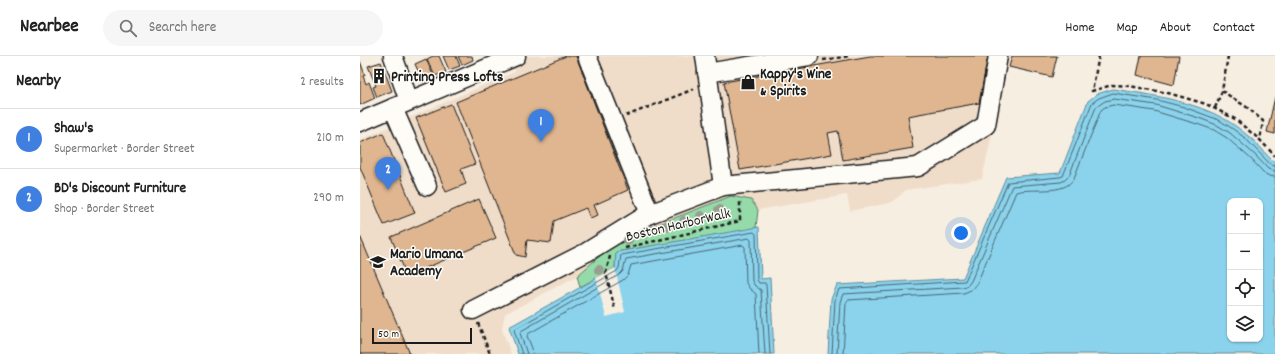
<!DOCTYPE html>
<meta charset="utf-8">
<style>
body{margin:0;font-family:Dekko,sans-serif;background:#f6f6f6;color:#222}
.controls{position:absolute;right:12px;bottom:12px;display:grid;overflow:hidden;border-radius:8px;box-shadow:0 1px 3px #0004}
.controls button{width:36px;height:36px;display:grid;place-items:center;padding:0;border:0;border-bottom:1px solid #e0e0e0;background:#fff;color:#222;font:20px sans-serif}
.scale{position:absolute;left:12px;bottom:10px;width:100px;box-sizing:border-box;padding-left:4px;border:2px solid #1c1c1c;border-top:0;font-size:11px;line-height:14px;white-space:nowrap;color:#1c1c1c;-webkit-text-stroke:3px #fdfcf7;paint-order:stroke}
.you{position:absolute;left:601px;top:177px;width:14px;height:14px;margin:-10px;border:3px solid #fff;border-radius:50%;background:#1a73e8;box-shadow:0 0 0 6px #1a73e833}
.badge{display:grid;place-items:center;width:26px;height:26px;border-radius:50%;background:#0b8043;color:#fff;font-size:13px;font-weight:700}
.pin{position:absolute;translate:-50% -33px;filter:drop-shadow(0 1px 2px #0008)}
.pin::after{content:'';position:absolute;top:21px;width:14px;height:12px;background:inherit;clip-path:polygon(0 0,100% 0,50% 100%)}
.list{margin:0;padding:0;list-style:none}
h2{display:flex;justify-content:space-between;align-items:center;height:52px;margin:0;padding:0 16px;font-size:17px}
h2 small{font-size:13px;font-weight:400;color:#767676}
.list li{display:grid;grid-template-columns:26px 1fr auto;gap:12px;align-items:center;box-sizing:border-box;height:60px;padding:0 16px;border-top:1px solid #e0e0e0}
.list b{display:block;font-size:15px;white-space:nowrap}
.list p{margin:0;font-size:13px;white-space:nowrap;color:#767676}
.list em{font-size:13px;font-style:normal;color:#767676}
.icon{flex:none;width:22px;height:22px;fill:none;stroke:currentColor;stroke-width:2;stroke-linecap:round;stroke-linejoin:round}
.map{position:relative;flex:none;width:915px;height:298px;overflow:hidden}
header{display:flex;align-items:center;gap:24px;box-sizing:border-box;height:56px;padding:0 20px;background:#fff;border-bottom:1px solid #e0e0e0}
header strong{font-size:19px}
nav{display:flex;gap:22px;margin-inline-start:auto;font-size:14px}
.search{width:280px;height:36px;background:#f6f6f6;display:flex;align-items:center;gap:10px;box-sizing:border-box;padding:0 14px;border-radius:22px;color:#767676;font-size:15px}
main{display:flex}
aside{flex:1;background:#fff}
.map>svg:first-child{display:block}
</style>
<header>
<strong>Nearbee</strong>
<div class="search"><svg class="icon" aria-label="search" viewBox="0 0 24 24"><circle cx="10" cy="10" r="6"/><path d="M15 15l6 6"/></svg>Search here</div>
<nav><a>Home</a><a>Map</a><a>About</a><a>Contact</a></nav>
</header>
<main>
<aside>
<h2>Nearby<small>2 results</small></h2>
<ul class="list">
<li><span class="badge" style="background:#3f7fe0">1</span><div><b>Shaw's</b><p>Supermarket · Border Street</p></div><em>210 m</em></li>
<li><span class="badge" style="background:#3f7fe0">2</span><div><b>BD's Discount Furniture</b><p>Shop · Border Street</p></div><em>290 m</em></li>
</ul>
</aside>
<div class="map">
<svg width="915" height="298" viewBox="0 0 915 298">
<rect width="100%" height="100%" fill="#f7eee2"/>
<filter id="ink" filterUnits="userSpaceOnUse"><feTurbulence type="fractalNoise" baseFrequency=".025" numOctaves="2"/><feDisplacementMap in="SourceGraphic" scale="8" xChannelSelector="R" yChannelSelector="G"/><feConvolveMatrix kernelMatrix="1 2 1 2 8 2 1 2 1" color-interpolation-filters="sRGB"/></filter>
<g filter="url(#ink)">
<path fill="#f0ddc9" d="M 149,0 L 650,0 L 622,123 L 546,134 L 534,145 L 530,147 L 490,155 L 487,139 L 398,154 L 391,144 L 371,140 L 258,184 L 217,220 L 145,258 L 142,273 L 151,298 L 0,298 L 0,84 L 94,42 L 155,16 Z"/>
<path fill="#95dba9" stroke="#587c62" d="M 371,140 L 391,144 L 398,154 L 396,172 L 256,196 L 255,212 L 220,231 L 217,220 L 258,184 Z"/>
<g fill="#8bd3ec" stroke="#5f8a99" fill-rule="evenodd">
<path d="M 753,33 C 793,39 843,46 877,71 C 886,78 895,85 902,93 C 906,98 910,103 915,106 L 915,298 L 468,298 L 471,243 L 477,229 L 603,222 L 646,121 L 700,117 L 728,45 L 737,38 ZM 870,145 L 900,145 L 900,283 L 870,283 Z"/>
<path d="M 399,171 L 401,223 L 410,222 L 414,298 L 158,298 L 149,271 L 255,212 L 256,196 Z"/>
</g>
<path fill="#f7eee2" d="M 255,212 L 265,256 L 246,261 L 236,222 Z"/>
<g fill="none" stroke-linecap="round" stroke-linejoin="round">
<g stroke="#48656f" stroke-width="1">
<path d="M 162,298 L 154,274 L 155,273 L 257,215 L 259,212 L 261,199 L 394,176 L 396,178 L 397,224 L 399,227 L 405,227 L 406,229 L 410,298"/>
<path d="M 167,298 L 160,277 L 161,275 L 259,219 L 263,215 L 266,203 L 389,182 L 391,184 L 392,225 L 395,230 L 401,234 L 405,298"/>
<path d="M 173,298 L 172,292 L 167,280 L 168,278 L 263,224 L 268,219 L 271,209 L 383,189 L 385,191 L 386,227 L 389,232 L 396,238 L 399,298"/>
<path d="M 472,298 L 475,244 L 479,233 L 605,225 L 648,126 L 700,121 L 703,120 L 732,47 L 739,42 L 753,37 L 797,44 L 824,51 L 859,64 L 873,73 L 885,82 L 911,109 L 915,110"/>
<path d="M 477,298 L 480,246 L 483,238 L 603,231 L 608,229 L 611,225 L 652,130 L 701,126 L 705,124 L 709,120 L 736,51 L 745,45 L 754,43 L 796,49 L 839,62 L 857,69 L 870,77 L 895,99 L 908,113 L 915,115"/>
<path d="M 483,298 L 486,247 L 488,244 L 604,237 L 611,234 L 617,227 L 656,136 C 672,131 705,140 714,122 L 741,54 L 745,51 L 753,49 L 775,52 L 794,55 L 837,68 L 854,74 L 867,82 L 891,103 L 904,117 L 909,120 L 915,121"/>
</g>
</g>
<g fill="#dfb690" stroke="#1c1c1c">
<path d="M 73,0 L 79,0 L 86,16 L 75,20 L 67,3 Z"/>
<path d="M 83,0 L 96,0 L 100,10 L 89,14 Z"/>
<path d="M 98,0 L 112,0 L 113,4 L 102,9 Z"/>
<path d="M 206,0 L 216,0 L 268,134 L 234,149 L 238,159 L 230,162 L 226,152 L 194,165 L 191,187 L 167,184 L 165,201 L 156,199 L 96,46 Z"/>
<path d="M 510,0 L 628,0 L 619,47 L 548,60 L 553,92 L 483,104 L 478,75 L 468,77 L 472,98 L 380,114 L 364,26 Z"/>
<path d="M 652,0 L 697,0 L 692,21 L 649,11 Z"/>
<path d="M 781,0 L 819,0 L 814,29 L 777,19 Z"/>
<path d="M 66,3 L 74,21 L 63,26 L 55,8 Z"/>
<path d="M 0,5 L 5,19 L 3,20 L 6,28 L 9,26 L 15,42 L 0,49 Z"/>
<path d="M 21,6 L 32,35 L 17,41 L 13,31 L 16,30 L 8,10 Z"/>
<path d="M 915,41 L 915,78 L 907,76 Z"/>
<path d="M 91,48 L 115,108 L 101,113 L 106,128 L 86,136 L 56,62 Z"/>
<path d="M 23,77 L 55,157 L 24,169 L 0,111 L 0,87 Z"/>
<path d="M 119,143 L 136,182 L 47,220 L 31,181 Z"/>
<path d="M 0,180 L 50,298 L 0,298 Z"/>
</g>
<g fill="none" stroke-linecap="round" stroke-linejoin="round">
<g stroke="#1c1c1c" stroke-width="21">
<g id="minor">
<path d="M 33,0 L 49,45"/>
<path d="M 227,0 L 290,158"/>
<path d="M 345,0 L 363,130"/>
<path d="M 347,17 L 449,0"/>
<path d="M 33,52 L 67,130"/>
<path d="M 0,66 L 156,0"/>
<path d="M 113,254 L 227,196 L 287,159 L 363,130 L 558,111 L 626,69 L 638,0"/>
</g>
</g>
<g stroke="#1c1c1c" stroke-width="2.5" stroke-dasharray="4 3" stroke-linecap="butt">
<path d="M 739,0 L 732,35 L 752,29 L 770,30 L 808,37 L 846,48 L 875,63 L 900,84 L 915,100"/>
<path d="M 868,0 L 862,35 L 888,52 L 903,65 L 900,84"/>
<path d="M 463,4 L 490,0"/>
<path d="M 855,52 L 862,35"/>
<path d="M 266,60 L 334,33"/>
<path d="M 284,178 L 287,187"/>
<path d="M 265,192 L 380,165 L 380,144"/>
<path d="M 250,200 L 246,217 L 255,254"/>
<path d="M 118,267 L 130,298"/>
</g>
<use href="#minor" stroke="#fdfcf7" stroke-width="18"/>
</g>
<g fill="#969f90">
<circle cx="359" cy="154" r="5"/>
<circle cx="341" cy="160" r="5"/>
<circle cx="324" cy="165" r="5"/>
<circle cx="307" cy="170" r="5"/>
<circle cx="290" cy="174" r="5"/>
<circle cx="268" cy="184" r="5"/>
<circle cx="239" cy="214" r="5"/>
</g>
</g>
<defs>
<g id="building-bare" transform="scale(1.2)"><path d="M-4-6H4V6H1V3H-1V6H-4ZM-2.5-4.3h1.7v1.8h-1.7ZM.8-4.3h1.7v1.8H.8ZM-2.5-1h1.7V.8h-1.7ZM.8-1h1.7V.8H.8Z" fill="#1c1c1c" stroke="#fdfcf7" stroke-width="2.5" paint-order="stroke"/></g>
<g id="shop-bare" transform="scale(1.2)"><path d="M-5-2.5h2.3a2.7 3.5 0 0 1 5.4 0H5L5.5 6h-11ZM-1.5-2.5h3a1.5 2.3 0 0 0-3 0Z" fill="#1c1c1c" stroke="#fdfcf7" stroke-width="2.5" paint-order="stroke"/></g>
<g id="school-bare" transform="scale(1.2)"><path d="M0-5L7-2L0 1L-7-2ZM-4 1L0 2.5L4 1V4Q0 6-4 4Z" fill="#1c1c1c" stroke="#fdfcf7" stroke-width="2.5" paint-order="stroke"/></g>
</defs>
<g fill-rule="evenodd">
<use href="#building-bare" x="19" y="20"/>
<use href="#shop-bare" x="388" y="26"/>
<use href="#school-bare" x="18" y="206"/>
</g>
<g text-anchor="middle" stroke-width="3" stroke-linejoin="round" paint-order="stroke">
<g font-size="15" font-weight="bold" fill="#1c1c1c" stroke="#fdfcf7" text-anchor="start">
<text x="400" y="22">Kappy's Wine<tspan x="400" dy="17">&amp; Spirits</tspan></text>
<text x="31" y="25">Printing Press Lofts</text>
<text x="30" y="202">Mario Umana<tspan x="30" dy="17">Academy</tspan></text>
</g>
<g font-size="15" fill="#1c1c1c" stroke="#fdfcf7">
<text transform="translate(318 168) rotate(-13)" y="5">Boston HarborWalk</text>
</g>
</g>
</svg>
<div class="controls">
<button>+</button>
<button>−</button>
<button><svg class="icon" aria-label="locate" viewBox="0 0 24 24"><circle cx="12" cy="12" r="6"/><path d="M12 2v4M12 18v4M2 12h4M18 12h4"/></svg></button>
<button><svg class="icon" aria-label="layers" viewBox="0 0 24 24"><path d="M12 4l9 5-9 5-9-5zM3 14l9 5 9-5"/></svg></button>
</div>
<div class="scale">50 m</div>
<div class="you"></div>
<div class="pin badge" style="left:181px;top:86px;background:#3f7fe0">1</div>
<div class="pin badge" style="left:28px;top:134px;background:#3f7fe0">2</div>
</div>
</main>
